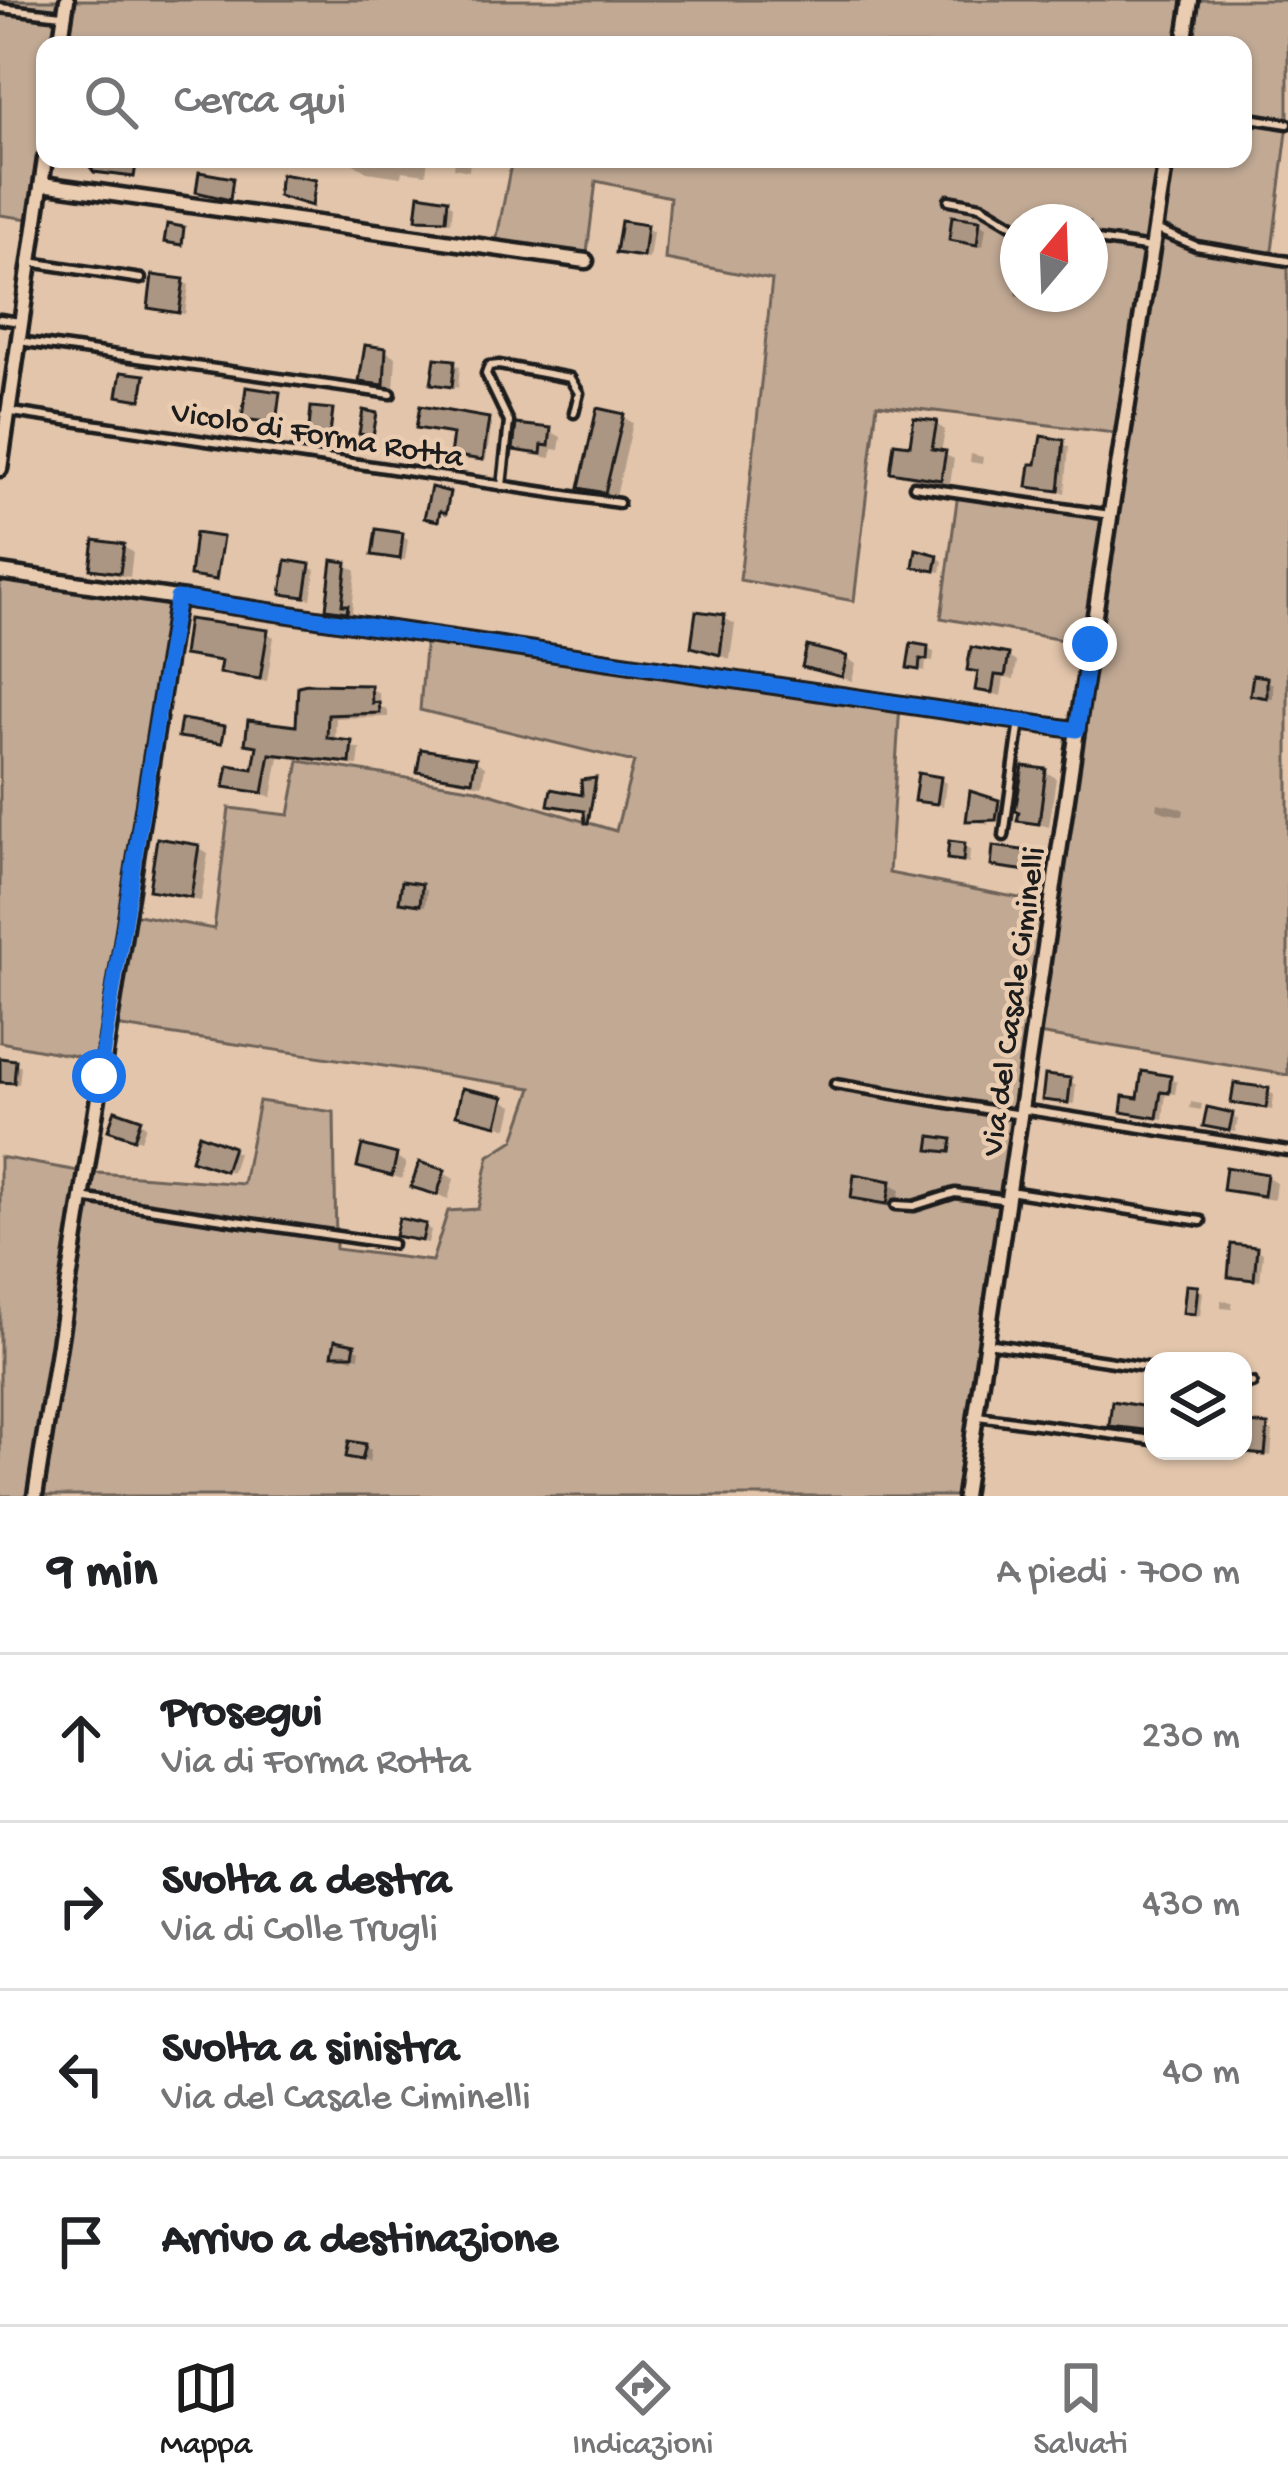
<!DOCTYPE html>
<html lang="it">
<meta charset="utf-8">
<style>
body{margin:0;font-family:"Gochi Hand",sans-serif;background:#f6f6f6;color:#202124}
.controls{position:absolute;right:36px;bottom:36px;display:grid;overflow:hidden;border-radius:24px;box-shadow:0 3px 9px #0004}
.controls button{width:108px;height:108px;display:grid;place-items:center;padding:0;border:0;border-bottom:3px solid #e0e0e0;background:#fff;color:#202124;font:60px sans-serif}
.compass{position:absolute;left:1000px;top:204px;width:108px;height:108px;border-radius:50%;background:#fff;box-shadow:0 3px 9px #0004;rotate:19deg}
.stop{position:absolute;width:36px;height:36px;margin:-27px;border:9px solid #1a73e8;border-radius:50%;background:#fff}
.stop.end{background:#1a73e8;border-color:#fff;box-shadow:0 3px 12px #0008}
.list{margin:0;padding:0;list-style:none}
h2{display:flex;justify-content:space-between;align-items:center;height:156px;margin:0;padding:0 48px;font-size:51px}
h2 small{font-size:39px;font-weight:400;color:#757577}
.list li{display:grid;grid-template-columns:78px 1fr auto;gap:36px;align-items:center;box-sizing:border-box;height:168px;padding:0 48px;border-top:3px solid #e0e0e0}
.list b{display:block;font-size:45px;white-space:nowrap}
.list p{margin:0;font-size:39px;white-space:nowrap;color:#757577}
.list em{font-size:39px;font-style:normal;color:#757577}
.icon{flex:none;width:66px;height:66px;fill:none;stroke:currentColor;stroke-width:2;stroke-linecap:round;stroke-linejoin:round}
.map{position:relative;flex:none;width:1288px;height:1496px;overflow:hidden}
.search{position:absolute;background:#fff;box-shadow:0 3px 9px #0004;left:36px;right:36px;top:36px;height:132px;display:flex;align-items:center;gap:30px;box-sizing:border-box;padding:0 42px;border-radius:24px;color:#757577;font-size:45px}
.sheet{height:828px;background:#fff}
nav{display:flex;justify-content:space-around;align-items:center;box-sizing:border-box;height:168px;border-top:3px solid #e0e0e0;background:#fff;font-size:33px;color:#757577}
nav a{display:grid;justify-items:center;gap:6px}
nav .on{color:#1c1c1c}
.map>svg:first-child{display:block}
</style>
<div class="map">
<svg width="1288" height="1496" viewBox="0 0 1288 1496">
<rect width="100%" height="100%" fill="#e2c5ab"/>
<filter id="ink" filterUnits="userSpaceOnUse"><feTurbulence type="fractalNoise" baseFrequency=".00833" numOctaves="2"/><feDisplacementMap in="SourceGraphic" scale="24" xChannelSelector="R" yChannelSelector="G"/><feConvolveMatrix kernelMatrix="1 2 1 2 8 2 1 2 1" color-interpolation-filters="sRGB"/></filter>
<g filter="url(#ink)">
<path fill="#c1a994" stroke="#6e6258" stroke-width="3" fill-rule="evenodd" d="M 0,0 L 1288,0 L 1288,124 L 1271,258 L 1288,261 L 1288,1075 L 1032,1033 L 964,1496 L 0,1496 L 0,1157 L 84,1172 L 243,1184 L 259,1101 L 334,1112 L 336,1249 L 432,1261 L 448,1211 L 478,1209 L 489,1156 L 514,1140 L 532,1088 L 108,1025 L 102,1061 L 0,1042 L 0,572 L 177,598 L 127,913 L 214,929 L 229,808 L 289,815 L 299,761 L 476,789 L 616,831 L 634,762 L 420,710 L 426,636 L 900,704 L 889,873 L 1051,904 L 1090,645 L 941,618 L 958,493 L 1110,515 L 1123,434 L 877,404 L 854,601 L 740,580 L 772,280 L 665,259 L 670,197 L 596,181 L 586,261 L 495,248 L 512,159 L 1243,159 L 1243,45 L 104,45 L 62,40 L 60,45 L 45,45 L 45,159 L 36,220 L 0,215 ZM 1018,222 L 1090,222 L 1090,294 L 1018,294 Z"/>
<g fill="#0003">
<path d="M 353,159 L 428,159 L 426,174 L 402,171 L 401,177 L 367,172 L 352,163 Z"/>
<path d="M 455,159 L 470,159 L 469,171 L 454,168 Z"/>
<path d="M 447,202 L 453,206 L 451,222 L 419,218 Z"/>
<path d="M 979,223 L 986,227 L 983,246 L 952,239 Z"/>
<path d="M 646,228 L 653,232 L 649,259 L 619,252 Z"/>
<path d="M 183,282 L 189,285 L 185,314 L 151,307 Z"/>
<path d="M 385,351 L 396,357 L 394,389 L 363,380 Z"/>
<path d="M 454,363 L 460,367 L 458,388 L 435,382 Z"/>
<path d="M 623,417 L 633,423 L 616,497 L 593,492 L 582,486 Z"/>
<path d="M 488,421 L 492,423 L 486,460 L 456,455 Z"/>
<path d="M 936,424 L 945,430 L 941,453 L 954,459 L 950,484 L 902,476 L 893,470 Z"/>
<path d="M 550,431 L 561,437 L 559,450 L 552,449 L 551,458 L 527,454 L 517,448 Z"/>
<path d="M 1063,443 L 1069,447 L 1065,493 L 1030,485 Z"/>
<path d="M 971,454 L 983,457 L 982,464 L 970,462 Z"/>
<path d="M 402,536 L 408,540 L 405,560 L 376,553 Z"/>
<path d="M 222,540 L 218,579 L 195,576 Z"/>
<path d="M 123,547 L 133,552 L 130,577 L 104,573 L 94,567 Z"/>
<path d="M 937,557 L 943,561 L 941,572 L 916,566 Z"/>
<path d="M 346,565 L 356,571 L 352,611 L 357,616 L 329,608 Z"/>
<path d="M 309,567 L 315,570 L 311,599 L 284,592 Z"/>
<path d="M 724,618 L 735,624 L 730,659 L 694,646 Z"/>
<path d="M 267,633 L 274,637 L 267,681 L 230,675 L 223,671 L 224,662 L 186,654 Z"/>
<path d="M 927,649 L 934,652 L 933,662 L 926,661 L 925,671 L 911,667 Z"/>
<path d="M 1008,656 L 1017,662 L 1014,679 L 1004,678 L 1001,696 L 979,689 L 981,675 L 971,669 Z"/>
<path d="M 846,658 L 856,664 L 852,681 L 806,666 Z"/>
<path d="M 1266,680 L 1273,684 L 1273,699 L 1253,694 Z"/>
<path d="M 370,688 L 379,693 L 380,706 L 388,711 L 388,717 L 336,718 L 335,742 L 360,749 L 358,766 L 279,757 L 272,797 L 227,785 L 256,772 L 259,749 L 248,742 L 299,729 Z"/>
<path d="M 475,761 L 485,767 L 482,785 L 431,776 L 421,770 Z"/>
<path d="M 1046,772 L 1056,778 L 1049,827 L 1021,819 Z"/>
<path d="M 940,779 L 946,783 L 943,806 L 917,799 Z"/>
<path d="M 998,803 L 1004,807 L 1002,822 L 989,819 L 988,825 L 969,819 Z"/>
<path d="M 1158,803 L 1177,807 L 1184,810 L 1183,816 L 1163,812 L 1157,808 Z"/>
<path d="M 964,846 L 970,849 L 969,863 L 950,858 Z"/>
<path d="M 198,848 L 208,854 L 201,901 L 162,894 L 152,889 Z"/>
<path d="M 1028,854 L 1035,858 L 1033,872 L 994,864 Z"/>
<path d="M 421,887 L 427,890 L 425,906 L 403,901 Z"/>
<path d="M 0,1061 L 21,1066 L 19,1084 L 0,1083 Z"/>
<path d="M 1170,1079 L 1177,1082 L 1175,1094 L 1166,1093 L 1163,1119 L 1124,1111 Z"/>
<path d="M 1070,1081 L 1076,1085 L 1074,1104 L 1045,1098 Z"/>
<path d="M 1268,1091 L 1274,1095 L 1272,1110 L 1235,1102 Z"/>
<path d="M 503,1100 L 513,1106 L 508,1128 L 459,1114 Z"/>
<path d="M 1191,1102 L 1202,1104 L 1201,1110 L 1190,1108 Z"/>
<path d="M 1232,1116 L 1238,1119 L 1235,1132 L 1213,1128 Z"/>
<path d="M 140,1122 L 146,1126 L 141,1140 L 117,1132 Z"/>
<path d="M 231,1150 L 238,1153 L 232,1172 L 200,1162 Z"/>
<path d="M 396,1157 L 406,1163 L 402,1179 L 360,1165 Z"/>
<path d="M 444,1173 L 454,1179 L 448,1199 L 415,1186 Z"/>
<path d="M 1266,1176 L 1276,1182 L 1274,1200 L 1237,1194 L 1226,1188 Z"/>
<path d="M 890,1183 L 900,1189 L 897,1208 L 864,1203 L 854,1197 Z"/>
<path d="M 425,1227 L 431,1230 L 428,1243 L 405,1238 Z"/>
<path d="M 1256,1250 L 1263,1253 L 1260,1281 L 1231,1275 Z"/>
<path d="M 1197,1289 L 1203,1292 L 1200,1316 L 1186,1311 Z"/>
<path d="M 1221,1300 L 1232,1302 L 1232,1309 L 1221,1308 Z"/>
<path d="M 354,1347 L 360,1350 L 359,1357 L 354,1356 L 353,1359 L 336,1354 Z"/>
<path d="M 1243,1425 L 1273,1431 L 1271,1456 L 1249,1451 L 1249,1445 L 1243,1445 Z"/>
<path d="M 365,1447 L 371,1450 L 369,1462 L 349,1455 Z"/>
</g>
<g fill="#ab9683" stroke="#1c1c1c" stroke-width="3">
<path d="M 84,159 L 137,159 L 134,177 L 94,172 Z"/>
<path d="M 199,172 L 233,178 L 230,200 L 196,192 Z"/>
<path d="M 281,174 L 316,180 L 312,206 L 278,196 Z"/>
<path d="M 419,194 L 448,199 L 446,220 L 416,219 Z"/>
<path d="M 952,216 L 980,220 L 977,245 L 949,240 Z"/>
<path d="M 621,221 L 647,225 L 643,257 L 616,253 Z"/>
<path d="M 167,224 L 184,227 L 182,245 L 164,242 Z"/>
<path d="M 152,275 L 184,279 L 179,313 L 148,308 Z"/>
<path d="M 365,345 L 386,348 L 384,385 L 359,382 Z"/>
<path d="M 435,358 L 455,360 L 452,387 L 431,384 Z"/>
<path d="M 121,372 L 145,375 L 141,400 L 117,396 Z"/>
<path d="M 246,387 L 280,392 L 276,423 L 242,419 Z"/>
<path d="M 420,406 L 489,418 L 483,460 L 450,455 L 453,434 L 416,428 Z"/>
<path d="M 311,407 L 333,409 L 329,442 L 308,440 Z"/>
<path d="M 597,408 L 624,414 L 605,493 L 579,488 Z"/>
<path d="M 363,410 L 377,413 L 373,436 L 359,434 Z"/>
<path d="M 914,418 L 937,421 L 932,449 L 946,451 L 941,480 L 890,472 L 894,443 L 910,445 Z"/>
<path d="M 516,424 L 551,428 L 549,446 L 542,445 L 541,454 L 513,450 Z"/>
<path d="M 1041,436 L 1064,440 L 1059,491 L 1027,487 L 1030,464 L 1036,464 Z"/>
<path d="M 431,487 L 450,492 L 446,513 L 440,511 L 438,521 L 424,518 Z"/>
<path d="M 376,529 L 403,533 L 400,559 L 372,555 Z"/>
<path d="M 195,533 L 223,537 L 216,580 L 190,576 Z"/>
<path d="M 94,540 L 124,544 L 120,573 L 90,569 Z"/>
<path d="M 916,549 L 938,555 L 935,571 L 913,567 Z"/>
<path d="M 286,560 L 310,564 L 305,597 L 281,594 Z"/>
<path d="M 332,560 L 347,562 L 342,605 L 348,605 L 347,612 L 326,609 Z"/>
<path d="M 696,611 L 725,615 L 720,655 L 691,647 Z"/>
<path d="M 188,619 L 268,630 L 260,679 L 219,673 L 221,661 L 183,655 Z"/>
<path d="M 911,643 L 928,646 L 927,660 L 920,659 L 919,670 L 907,668 Z"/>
<path d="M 807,646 L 847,656 L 842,677 L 802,667 Z"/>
<path d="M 971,647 L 1009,654 L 1005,676 L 995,675 L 992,693 L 975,690 L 978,672 L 967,670 Z"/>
<path d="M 1253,675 L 1267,677 L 1267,698 L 1250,695 Z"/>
<path d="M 307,684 L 371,685 L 372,703 L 379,702 L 380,713 L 328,715 L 327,738 L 352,741 L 350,763 L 270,754 L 263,793 L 224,787 L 228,765 L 253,769 L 257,746 L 245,744 L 248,720 L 296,726 L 298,686 Z"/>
<path d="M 181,719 L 225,726 L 222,743 L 178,737 Z"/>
<path d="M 421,749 L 476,758 L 472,781 L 417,772 Z"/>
<path d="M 1023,766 L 1046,769 L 1039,824 L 1017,821 L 1019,812 L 1015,811 Z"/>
<path d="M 918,773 L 941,777 L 937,804 L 914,801 Z"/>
<path d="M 596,778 L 588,823 L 585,823 L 584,811 L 548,805 L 551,789 L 582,795 L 581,780 Z"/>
<path d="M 970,791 L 999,800 L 996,820 L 966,821 Z"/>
<path d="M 157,838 L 199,845 L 191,897 L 149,890 Z"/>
<path d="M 949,841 L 965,843 L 963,861 L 947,859 Z"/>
<path d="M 993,846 L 1029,851 L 1027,871 L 991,866 Z"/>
<path d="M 402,881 L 422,884 L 420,905 L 399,902 Z"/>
<path d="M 0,1058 L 16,1060 L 14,1083 L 0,1082 Z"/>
<path d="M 1142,1071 L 1171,1076 L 1169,1093 L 1161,1092 L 1157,1118 L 1121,1112 L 1123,1096 L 1138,1098 Z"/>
<path d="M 1045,1075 L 1071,1078 L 1068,1103 L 1042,1100 Z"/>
<path d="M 1234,1083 L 1269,1088 L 1266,1108 L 1231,1103 Z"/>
<path d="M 462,1088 L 504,1097 L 497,1125 L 456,1115 Z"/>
<path d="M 1207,1107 L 1233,1113 L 1229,1131 L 1203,1126 Z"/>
<path d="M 115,1110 L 141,1119 L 134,1139 L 108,1130 Z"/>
<path d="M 199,1134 L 233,1147 L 225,1171 L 191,1160 Z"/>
<path d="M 931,1136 L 952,1139 L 950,1152 L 929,1150 Z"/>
<path d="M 362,1145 L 397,1154 L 392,1176 L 357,1167 Z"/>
<path d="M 419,1162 L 445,1170 L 437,1195 L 411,1187 Z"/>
<path d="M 1226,1167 L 1267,1174 L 1264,1196 L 1223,1190 Z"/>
<path d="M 854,1174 L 891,1181 L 887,1204 L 851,1198 Z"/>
<path d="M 399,1218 L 426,1224 L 422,1241 L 395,1236 Z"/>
<path d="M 1231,1244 L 1257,1247 L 1254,1280 L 1228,1277 Z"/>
<path d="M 1186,1285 L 1198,1286 L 1195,1314 L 1183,1313 Z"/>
<path d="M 335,1340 L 355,1344 L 353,1355 L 332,1355 Z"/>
<path d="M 1112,1401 L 1153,1408 L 1153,1431 L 1109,1426 Z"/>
<path d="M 1249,1423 L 1268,1425 L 1265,1455 L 1245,1453 Z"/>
<path d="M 349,1441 L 366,1444 L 362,1460 L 346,1457 Z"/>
</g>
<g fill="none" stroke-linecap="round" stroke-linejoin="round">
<g stroke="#1c1c1c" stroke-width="15">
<g id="lane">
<path d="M 0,8 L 62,15"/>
<path d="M 1243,117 L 1288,124"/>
<path d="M 949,200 L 981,206 L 1018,228"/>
<path d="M 1158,230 L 1196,246 L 1288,261"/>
<path d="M 1090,239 L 1152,248"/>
<path d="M 30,262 L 141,279"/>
<path d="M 0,319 L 20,322"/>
<path d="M 19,341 L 391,394"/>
<path d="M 12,412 L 619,503"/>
<path d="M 502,486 L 509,422 L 486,374 L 489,366 L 499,365 L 570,378 L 579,393 L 574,413"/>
<path d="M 914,486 L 1110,515"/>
<path d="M 1004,836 L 1020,721"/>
<path d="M 835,1084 L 1020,1115"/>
<path d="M 1021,1109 L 1288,1151"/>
<path d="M 1009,1191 L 1201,1221"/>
<path d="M 81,1198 L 392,1244"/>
<path d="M 896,1205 L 914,1206 L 955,1193 L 1008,1200"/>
<path d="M 987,1343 L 1153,1368"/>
<path d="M 1243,1382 L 1252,1383"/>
<path d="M 978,1416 L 1153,1440"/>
</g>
</g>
<g stroke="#1c1c1c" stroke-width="21">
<g id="street">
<path d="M 60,45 L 67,0"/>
<path d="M 1184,45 L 1191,0"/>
<path d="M 42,184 L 586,261"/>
<path d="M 0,469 L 45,159"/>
<path d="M 0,572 L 1077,730"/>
<path d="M 35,1496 L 177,598"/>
<path d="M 964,1496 L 1077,730 L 1166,159"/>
</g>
</g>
<use href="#lane" stroke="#eaccb1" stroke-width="6"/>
<use href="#street" stroke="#eaccb1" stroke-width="12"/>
</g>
</g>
<g fill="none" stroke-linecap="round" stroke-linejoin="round" filter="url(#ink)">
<path stroke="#1a73e8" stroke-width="15" d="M 99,1076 L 177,598 L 1077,730 L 1090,644"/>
</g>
<g text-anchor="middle" stroke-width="9" stroke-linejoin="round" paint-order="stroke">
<g font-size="33" fill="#1c1c1c" stroke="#eaccb1">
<text transform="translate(318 431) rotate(9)" y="12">Vicolo di Forma Rotta</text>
<text transform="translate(1010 1001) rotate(-82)" y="12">Via del Casale Ciminelli</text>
</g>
</g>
</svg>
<div class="controls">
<button><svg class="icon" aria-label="layers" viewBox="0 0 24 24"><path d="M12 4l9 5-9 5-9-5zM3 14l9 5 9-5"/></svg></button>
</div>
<svg class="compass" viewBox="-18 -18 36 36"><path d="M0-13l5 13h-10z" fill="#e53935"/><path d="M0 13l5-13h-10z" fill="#757577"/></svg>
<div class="stop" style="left:99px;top:1076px"></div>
<div class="stop end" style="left:1090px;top:644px"></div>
<div class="search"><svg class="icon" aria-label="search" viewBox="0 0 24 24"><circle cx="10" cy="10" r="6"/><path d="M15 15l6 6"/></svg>Cerca qui</div>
</div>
<section class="sheet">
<h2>9 min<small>A piedi · 700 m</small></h2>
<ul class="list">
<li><svg class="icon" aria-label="ahead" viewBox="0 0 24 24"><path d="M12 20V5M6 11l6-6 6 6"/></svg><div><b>Prosegui</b><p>Via di Forma Rotta</p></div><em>230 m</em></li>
<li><svg class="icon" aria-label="right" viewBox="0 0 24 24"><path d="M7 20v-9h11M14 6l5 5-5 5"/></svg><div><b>Svolta a destra</b><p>Via di Colle Trugli</p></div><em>430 m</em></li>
<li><svg class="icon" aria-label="left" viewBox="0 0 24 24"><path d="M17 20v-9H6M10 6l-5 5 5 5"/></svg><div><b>Svolta a sinistra</b><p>Via del Casale Ciminelli</p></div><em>40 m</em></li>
<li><svg class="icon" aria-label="arrive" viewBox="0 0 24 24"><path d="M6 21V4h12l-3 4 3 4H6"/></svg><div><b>Arrivo a destinazione</b></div></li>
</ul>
</section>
<nav>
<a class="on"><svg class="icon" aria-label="map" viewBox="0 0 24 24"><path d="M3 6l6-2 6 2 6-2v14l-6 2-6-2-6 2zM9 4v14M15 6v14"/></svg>Mappa</a>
<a><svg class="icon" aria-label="directions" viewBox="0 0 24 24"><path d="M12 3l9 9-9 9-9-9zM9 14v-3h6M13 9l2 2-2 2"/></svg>Indicazioni</a>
<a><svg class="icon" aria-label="saved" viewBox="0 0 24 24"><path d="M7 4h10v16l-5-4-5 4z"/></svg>Salvati</a>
</nav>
